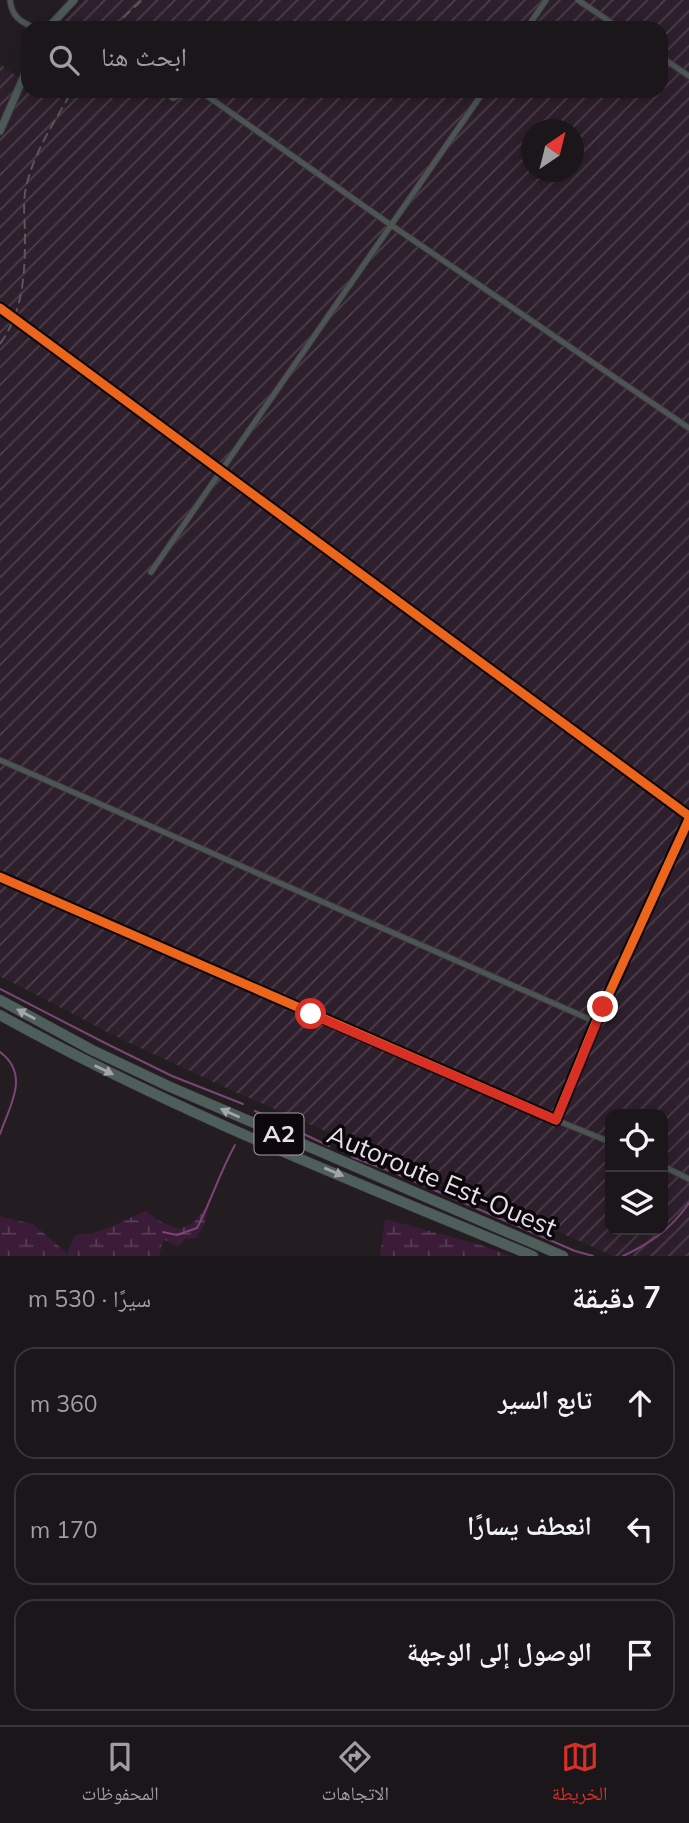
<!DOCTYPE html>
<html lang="ar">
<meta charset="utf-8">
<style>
body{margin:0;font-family:Mulish,"Noto Naskh Arabic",sans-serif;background:#231f23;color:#f1f3f6;direction:rtl}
.controls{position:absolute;right:21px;bottom:21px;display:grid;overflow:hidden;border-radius:14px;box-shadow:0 4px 18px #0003}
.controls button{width:63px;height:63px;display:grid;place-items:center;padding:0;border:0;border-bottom:2px solid #383539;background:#1a161a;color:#f1f3f6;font:35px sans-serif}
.compass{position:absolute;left:521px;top:119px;width:63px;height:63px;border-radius:50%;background:#1a161a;box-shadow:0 4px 18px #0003;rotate:35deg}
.stop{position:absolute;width:21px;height:21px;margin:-16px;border:5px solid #d93025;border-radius:50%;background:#fff}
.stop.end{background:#d93025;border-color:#fff;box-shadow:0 2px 7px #0008}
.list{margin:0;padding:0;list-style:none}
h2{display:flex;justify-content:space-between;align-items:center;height:91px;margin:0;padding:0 28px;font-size:30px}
h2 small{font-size:23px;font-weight:400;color:#9f9fa2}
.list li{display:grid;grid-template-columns:46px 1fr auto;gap:21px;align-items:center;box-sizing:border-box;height:112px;margin:0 14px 14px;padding:0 14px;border:2px solid #383539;border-radius:21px}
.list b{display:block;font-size:26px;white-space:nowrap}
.list em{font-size:23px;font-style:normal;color:#9f9fa2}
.icon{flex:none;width:38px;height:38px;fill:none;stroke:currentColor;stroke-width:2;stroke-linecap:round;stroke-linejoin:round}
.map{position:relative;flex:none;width:689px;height:1256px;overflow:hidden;direction:ltr}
.search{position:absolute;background:#1a161a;box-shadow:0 4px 18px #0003;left:21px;right:21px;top:21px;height:77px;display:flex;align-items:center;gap:18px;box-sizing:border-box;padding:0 24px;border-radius:21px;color:#9f9fa2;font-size:26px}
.sheet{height:469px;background:#1a161a}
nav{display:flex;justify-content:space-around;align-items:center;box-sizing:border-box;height:98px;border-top:2px solid #383539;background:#1a161a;font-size:19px;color:#9f9fa2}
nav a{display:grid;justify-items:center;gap:4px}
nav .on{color:#d93025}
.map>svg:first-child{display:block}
</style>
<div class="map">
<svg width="689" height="1256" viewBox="0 0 689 1256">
<defs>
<pattern id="industrial-furrows" width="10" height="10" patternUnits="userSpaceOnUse" patternTransform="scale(1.75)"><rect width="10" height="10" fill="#2e1f2c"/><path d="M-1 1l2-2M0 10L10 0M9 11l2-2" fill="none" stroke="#4c3f4b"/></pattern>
<pattern id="wetland-marsh" width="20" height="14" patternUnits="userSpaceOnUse" patternTransform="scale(1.75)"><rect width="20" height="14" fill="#3b1c38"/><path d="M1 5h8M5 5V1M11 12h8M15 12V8" fill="none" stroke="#573d55"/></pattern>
</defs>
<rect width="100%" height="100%" fill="#231d22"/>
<path fill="url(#industrial-furrows)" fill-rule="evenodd" d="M 83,0 L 689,0 L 689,1256 L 614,1256 L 233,1091 L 119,1038 L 0,976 L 0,64 L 28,84 L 28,91 L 661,91 L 661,28 L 56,28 ZM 532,130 L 574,130 L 574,172 L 532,172 ZM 610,1114 L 663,1114 L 663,1230 L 610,1230 Z"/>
<g fill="url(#wetland-marsh)">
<path d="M 210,1202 L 204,1225 L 196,1238 L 185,1239 L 178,1247 L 165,1240 L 162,1244 L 159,1256 L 0,1256 L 0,1215 L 2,1217 L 33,1224 L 67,1253 L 75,1235 C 100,1235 122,1221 145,1211 L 163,1223 L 180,1229 L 193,1223 Z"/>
<path d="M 385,1219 L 478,1244 L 510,1256 L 380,1256 Z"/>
</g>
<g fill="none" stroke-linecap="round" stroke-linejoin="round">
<g stroke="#7b4576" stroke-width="2">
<path d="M 0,989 L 107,1044 L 172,1076 L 243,1104"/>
<path d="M 0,1052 C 31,1075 9,1107 0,1134"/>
<path d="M 255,1111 L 329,1146"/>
<path d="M 352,1157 L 395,1173 L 575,1251 L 593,1256"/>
<path d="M 163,1232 L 177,1235 L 197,1228 C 211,1201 220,1172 235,1145"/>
<path d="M 623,1256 C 651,1243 671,1229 689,1203"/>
</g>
<g stroke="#3e393d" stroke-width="7">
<g id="street">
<path d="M 10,0 C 12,17 20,21 34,28"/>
<path d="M 578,0 L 619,28"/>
<path d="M 527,28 L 546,0"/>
<path d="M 661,57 L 689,76"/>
<path d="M 164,91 L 173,98 L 190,91"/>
<path d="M 200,91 L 391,225 L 689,428"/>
<path d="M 0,308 L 689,816"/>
<path d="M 151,572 L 484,91"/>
<path d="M 0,760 L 596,1022"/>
<path d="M 0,877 L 556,1120 L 596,1022 L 689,819"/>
<path d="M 556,1120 L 610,1142"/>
<path d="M 663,1166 L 689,1179"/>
</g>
</g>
<g stroke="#3e393d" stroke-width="9">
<g id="secondary">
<path d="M 48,28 L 74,0"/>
<path d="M 0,131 L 28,67"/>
</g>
</g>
<g stroke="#3e393d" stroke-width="11">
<g id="highway">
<path d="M 0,1000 L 92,1050 L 168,1086 L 563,1256"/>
<path d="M 0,1015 C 171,1110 353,1181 533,1256"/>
</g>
</g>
<use href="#street" stroke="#4c5554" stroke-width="5"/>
<use href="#secondary" stroke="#4c5957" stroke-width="7"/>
<use href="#highway" stroke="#4e5e5a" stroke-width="10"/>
<g stroke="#565859" stroke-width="2" stroke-dasharray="10 5" stroke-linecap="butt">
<path d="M 112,28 L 142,0"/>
<path d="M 0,344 C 23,312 25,275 25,236 C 25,222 23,207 25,193 C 31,156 54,123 72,91"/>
</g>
<g stroke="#0c070b" stroke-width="13">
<g id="cycleway">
<path d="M 0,308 L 689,816"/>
<path d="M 0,877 L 556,1120 L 596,1022 L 689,819"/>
</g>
</g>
<use href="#cycleway" stroke="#eb651d" stroke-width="9"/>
</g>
<defs><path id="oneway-solid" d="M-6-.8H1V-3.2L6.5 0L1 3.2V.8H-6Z" transform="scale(1.75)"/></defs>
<g fill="#a3a6a8">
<use href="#oneway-solid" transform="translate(26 1014) rotate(-152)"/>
<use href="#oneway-solid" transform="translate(104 1070) rotate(26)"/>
<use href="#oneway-solid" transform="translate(230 1113) rotate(-156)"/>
<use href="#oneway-solid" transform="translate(334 1172) rotate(23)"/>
</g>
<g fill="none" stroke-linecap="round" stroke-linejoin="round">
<path stroke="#d93025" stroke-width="9" d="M 311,1014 L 556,1120 L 603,1007"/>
</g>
<g text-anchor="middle" stroke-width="7" stroke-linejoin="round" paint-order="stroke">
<rect fill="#0c070b" stroke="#a69fa5" stroke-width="2" x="254.5" y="1113.5" width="49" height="41" rx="5"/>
<g font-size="24" font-weight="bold" fill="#e8e0e7">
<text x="279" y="1142">A2</text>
</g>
<g font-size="26" fill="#e8e0e7" stroke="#0c070b">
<text transform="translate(442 1181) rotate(23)" y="9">Autoroute Est-Ouest</text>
</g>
</g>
</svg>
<div class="controls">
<button><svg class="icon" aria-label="locate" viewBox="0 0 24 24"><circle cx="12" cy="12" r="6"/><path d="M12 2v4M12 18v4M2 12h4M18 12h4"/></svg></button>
<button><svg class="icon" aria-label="layers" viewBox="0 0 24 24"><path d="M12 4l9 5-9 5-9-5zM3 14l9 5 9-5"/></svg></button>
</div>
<svg class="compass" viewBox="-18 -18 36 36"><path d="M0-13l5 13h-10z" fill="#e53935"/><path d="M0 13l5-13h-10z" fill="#9f9fa2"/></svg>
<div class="stop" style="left:311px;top:1014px"></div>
<div class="stop end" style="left:603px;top:1007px"></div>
<div class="search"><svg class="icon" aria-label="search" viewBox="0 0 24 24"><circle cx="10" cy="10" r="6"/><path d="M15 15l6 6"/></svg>ابحث هنا</div>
</div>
<section class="sheet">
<h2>7 دقيقة<small>سيرًا · 530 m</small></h2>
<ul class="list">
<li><svg class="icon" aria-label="ahead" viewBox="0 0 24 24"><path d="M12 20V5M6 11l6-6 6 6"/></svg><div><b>تابع السير</b></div><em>360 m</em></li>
<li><svg class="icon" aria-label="left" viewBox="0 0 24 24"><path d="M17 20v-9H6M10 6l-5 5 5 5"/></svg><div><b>انعطف يسارًا</b></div><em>170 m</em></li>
<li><svg class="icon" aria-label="arrive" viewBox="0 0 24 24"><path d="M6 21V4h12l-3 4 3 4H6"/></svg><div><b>الوصول إلى الوجهة</b></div></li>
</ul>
</section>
<nav>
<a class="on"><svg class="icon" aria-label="map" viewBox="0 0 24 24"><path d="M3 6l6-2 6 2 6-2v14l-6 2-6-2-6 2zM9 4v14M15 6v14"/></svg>الخريطة</a>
<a><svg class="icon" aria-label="directions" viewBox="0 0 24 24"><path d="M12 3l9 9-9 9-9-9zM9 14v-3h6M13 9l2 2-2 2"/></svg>الاتجاهات</a>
<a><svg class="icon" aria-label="saved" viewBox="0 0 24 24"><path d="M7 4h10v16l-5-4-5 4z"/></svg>المحفوظات</a>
</nav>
